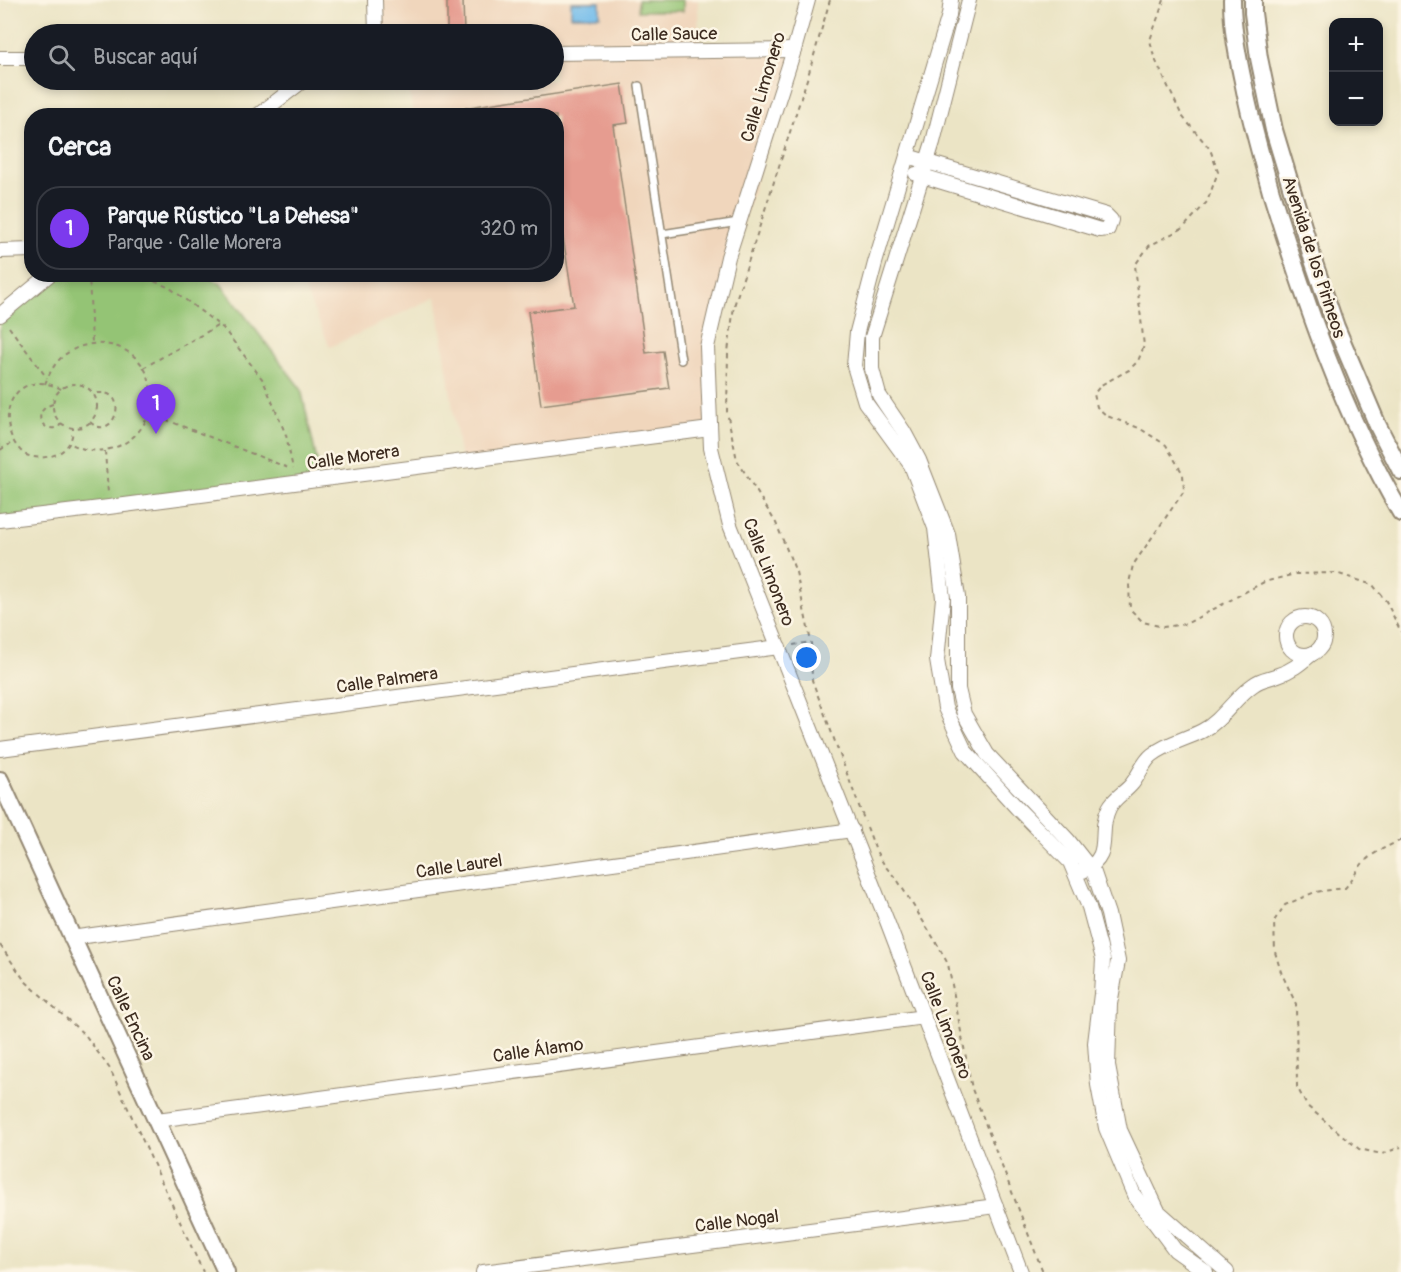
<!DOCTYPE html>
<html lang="es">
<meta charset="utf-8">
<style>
body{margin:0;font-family:Pangolin,sans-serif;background:#242831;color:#f1f3f6}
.controls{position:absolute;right:18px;top:18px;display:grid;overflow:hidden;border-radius:12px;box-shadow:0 3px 9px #0003}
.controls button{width:54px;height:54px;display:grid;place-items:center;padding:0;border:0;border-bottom:2px solid #363941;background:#171b24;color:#f1f3f6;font:30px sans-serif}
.you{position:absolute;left:807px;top:658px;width:21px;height:21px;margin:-15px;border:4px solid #fff;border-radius:50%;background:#1a73e8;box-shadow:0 0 0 9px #1a73e833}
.badge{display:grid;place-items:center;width:39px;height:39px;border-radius:50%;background:#7c3aed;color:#fff;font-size:20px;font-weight:700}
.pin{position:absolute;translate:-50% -50px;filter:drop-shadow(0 2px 3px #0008)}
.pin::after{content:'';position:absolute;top:32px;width:21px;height:18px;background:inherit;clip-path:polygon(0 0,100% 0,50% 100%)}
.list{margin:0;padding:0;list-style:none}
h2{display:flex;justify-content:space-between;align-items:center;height:78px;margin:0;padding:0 24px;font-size:26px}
h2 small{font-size:20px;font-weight:400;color:#9ea1a6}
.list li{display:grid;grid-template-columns:39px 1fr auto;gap:18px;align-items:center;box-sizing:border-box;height:84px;margin:0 12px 12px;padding:0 12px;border:2px solid #363941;border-radius:24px}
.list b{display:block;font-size:22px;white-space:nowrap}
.list p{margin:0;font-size:20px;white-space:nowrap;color:#9ea1a6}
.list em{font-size:20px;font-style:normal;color:#9ea1a6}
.icon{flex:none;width:33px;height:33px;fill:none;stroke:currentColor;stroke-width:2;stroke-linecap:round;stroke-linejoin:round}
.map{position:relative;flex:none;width:1401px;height:1272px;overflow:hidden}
.search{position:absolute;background:#171b24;box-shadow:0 3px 9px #0003;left:24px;top:24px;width:540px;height:66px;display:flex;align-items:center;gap:15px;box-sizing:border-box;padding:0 21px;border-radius:33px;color:#9ea1a6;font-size:22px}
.panel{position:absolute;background:#171b24;box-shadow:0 3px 9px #0003;left:24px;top:108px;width:540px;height:174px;border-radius:24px}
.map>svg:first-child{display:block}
</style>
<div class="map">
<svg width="1401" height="1272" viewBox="0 0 1401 1272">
<rect width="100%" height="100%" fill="#fcf5e5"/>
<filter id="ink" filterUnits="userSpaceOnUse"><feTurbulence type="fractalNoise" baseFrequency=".0167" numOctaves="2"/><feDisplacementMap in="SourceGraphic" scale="12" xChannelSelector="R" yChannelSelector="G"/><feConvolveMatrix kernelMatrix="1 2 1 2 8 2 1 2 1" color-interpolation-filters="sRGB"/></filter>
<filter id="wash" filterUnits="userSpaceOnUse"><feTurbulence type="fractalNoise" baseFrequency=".008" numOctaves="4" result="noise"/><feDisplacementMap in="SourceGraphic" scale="24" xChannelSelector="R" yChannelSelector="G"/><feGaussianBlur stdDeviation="1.35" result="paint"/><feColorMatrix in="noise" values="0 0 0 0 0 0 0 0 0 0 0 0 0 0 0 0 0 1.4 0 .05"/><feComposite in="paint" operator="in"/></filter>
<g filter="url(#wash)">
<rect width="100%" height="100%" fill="#ebe4c5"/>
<path fill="#f0d6bc" d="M 375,0 L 698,0 L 699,52 L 794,50 L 707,347 L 710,429 L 461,461 L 436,297 L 330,347 L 298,275 L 556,274 L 556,116 L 413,115 L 408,80 L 554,80 L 554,34 L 376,34 Z"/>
<g fill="#94c474" stroke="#687749" stroke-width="1.5">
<rect x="638" y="0" width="45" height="11"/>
<path d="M 201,274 L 220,283 L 301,389 L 321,479 L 0,520 L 0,315 L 50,275 Z"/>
</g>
<rect fill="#72bceb" stroke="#567384" stroke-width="1.5" x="571" y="2" width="29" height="14"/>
<g id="blocks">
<g fill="#e69c90">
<path d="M 447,0 L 463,0 L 464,34 L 447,34 Z"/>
<path d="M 622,84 L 628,123 L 613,125 L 646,353 L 663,351 L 669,388 L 541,405 L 528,312 L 574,306 L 556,194 L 556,116 L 456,116 L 456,109 Z"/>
</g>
</g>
</g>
<g filter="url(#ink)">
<use href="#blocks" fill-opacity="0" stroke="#938772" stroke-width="1.5"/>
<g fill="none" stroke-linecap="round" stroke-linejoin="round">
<g stroke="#938772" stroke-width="10">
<g id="service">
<path d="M 639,86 L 681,360"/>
<path d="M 662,234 L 739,222"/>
</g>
</g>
<g stroke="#938772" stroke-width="16">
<g id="minor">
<path d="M 375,0 L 376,34"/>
<path d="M 808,0 L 794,50 L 728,257 L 707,347 L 711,448 L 730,525 L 887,921 L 1021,1272"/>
<path d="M 951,0 L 949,15 L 875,263 L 857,332 L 854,366 L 865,402 L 911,465 L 935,528 L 943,598 L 937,660 L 945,708 L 965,751 L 1017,808 L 1070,862 L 1089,907 L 1103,959 L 1101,994 L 1095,1043 L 1098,1085 L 1106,1128 L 1134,1195 L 1175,1250 L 1206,1272"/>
<path d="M 969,0 L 933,142 L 872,337 L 872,369 L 879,395 L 904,432 L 919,460 L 948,534 L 958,597 L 958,689 L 964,714 L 987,754 L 1068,840 L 1094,873 L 1108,914 L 1118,961 L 1110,1004 L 1108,1066 L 1120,1130 L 1158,1211 L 1227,1272"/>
<path d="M 554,53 L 794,50"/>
<path d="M 0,58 L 34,58"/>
<path d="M 257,116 L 304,80"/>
<path d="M 907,156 L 1106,215 L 1111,220 L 1108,229 L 1100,230 L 916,174"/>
<path d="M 0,251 L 32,250"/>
<path d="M 0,315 L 50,274"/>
<path d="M 0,520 L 109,507 L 710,429"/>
<circle cx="1305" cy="636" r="19"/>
<path d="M 0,749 L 779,647"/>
<path d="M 1083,871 C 1115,855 1096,834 1109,808 C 1114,798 1124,793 1131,785 C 1139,776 1143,762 1152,755 C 1167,743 1186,739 1202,731 C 1223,720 1234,698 1253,685 C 1262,678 1268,679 1278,675 C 1292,671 1302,662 1313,653"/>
<path d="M 71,938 L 852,830"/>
<path d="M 157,1120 L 924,1017"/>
<path d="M 483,1272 L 996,1206"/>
</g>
</g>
<g stroke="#938772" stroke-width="20">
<g id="tertiary">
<path d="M 1232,0 C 1232,29 1238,58 1244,86 C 1251,122 1261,156 1271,192 C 1305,302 1342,412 1401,513"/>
<path d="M 1253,0 L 1253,13 L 1259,58 L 1274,130 L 1314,263 L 1336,327 L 1378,426 L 1401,471"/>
<path d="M 0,780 L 226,1272"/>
</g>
</g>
<g stroke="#938772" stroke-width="2" stroke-dasharray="4.5 4.5" stroke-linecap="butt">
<path d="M 830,0 L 808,76 L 734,306 L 728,352 L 727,412 L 737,460 L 776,523 L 796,572 L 811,642 L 812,680 L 865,822"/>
<path d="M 1164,0 L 1150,40 L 1154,57 L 1182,116 L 1210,149 L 1218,172 L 1207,202 L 1183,228 L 1149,246 L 1135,265 L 1144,346 L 1138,361 L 1129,370 L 1101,385 L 1094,394 L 1097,407 L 1107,416 L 1139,428 L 1166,445 L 1183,474 L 1184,491 L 1133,565 L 1129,583 L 1130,609 L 1143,622 L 1163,627 L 1186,624 L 1264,582 L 1295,574 L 1336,573 L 1373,585 L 1386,601 L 1401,632"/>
<path d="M 89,274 L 92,344"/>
<path d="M 138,274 L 170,288 L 223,328 L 263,380 L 286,435 L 293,469"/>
<path d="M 9,327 L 47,378"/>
<path d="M 143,368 L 219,325"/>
<path d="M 45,384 C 49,374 54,364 62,357 C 86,336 127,340 144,368 C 151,380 152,395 150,408 C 147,424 136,437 123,444 C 105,453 87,453 70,443"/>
<circle cx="75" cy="406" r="22"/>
<path d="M 61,389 C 55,386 47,383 39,383 C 0,385 0,438 26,455 C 37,459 47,458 57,454 C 68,449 73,439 73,428"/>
<path d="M 53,404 C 32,409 39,434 59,427 L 61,423"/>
<path d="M 149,413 L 291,469"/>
<path d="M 90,422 C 115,445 133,384 93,394"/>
<path d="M 0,450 L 10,444"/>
<path d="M 105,451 L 108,493"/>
<path d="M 793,645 L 811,642"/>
<path d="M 867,827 L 876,851 L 885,866 L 898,881 L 936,942 L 948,964 L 972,1089 L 1043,1272"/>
<path d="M 1401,840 C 1387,847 1373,852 1363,863 C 1357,870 1352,880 1345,888 L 1315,892 L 1285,905 L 1274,921 L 1275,952 L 1281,972 L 1296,1004 L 1297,1087 L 1307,1106 L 1359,1149 L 1382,1154 L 1401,1147"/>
<path d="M 0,945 L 25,981 L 86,1036 L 110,1069 L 203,1272"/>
</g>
<use href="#service" stroke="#fff" stroke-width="7"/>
<use href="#minor" stroke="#fff" stroke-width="14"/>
<use href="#tertiary" stroke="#fff" stroke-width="16"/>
</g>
</g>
<g text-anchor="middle" stroke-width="5" stroke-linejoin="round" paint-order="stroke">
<g font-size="18" fill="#3b2a1e" stroke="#fcf5e5">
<text transform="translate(674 34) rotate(-1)" y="6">Calle Sauce</text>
<text transform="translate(763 87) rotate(-73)" y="6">Calle Limonero</text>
<text transform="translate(1314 257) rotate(72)" y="6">Avenida de los Pirineos</text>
<text transform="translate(353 457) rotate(-8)" y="6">Calle Morera</text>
<text transform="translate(769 572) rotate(69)" y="6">Calle Limonero</text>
<text transform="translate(387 680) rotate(-8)" y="6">Calle Palmera</text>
<text transform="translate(459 866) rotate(-8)" y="6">Calle Laurel</text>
<text transform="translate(131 1018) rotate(65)" y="6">Calle Encina</text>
<text transform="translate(946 1025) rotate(69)" y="6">Calle Limonero</text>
<text transform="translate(538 1050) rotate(-8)" y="6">Calle Álamo</text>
<text transform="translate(737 1221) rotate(-7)" y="6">Calle Nogal</text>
</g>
</g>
</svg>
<div class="controls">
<button>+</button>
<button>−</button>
</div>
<div class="you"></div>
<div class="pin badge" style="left:156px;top:434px">1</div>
<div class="search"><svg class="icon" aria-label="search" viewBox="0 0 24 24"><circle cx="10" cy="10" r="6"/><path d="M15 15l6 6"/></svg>Buscar aquí</div>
<section class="panel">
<h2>Cerca<small></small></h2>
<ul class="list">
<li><span class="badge">1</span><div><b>Parque Rústico &quot;La Dehesa&quot;</b><p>Parque · Calle Morera</p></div><em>320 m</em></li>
</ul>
</section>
</div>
